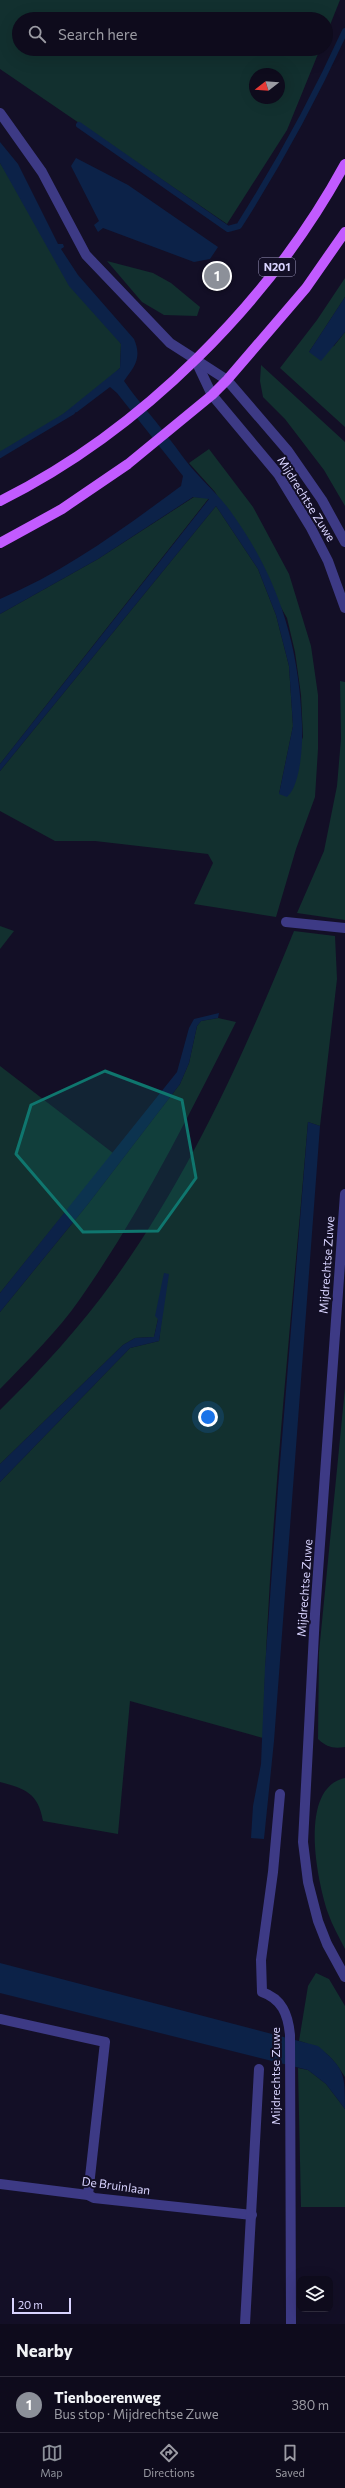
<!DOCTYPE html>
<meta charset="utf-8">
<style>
body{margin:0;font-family:Commissioner,sans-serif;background:#171425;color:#f1f3f6}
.controls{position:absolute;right:12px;bottom:12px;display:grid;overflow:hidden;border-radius:8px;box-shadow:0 4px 16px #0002}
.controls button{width:36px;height:36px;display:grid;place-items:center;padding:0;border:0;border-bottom:1px solid #2e2b3b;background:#0e0b1c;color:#f1f3f6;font:20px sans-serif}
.compass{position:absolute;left:249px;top:68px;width:36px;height:36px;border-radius:50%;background:#0e0b1c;box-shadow:0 4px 16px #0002;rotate:253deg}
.scale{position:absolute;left:12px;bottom:10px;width:59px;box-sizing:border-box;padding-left:4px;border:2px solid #d9d4ff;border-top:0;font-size:11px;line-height:14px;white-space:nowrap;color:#d9d4ff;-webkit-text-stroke:3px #130f26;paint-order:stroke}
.you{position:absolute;left:208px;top:1417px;width:14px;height:14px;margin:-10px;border:3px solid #fff;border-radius:50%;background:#1a73e8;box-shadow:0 0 0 6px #1a73e833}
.badge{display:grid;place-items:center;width:26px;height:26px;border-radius:50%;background:#8c9099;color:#fff;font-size:13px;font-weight:700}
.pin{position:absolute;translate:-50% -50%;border:2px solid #fff;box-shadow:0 1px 4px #0006}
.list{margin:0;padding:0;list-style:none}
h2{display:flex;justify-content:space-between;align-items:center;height:52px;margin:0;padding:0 16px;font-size:17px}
h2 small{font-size:13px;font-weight:400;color:#9b9ba3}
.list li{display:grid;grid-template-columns:26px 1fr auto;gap:12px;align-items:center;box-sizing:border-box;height:56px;padding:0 16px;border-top:1px solid #2e2b3b}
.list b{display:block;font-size:15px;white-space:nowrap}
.list p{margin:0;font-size:13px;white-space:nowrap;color:#9b9ba3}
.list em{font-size:13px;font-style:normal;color:#9b9ba3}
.icon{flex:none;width:22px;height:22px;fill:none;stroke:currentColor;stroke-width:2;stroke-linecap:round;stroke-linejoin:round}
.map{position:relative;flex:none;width:345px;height:2324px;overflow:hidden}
.search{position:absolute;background:#0e0b1c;box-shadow:0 4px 16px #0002;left:12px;right:12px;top:12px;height:44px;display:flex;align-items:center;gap:10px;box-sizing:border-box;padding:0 14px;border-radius:22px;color:#9b9ba3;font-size:15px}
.sheet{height:108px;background:#0e0b1c}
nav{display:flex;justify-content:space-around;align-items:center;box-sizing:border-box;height:56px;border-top:1px solid #2e2b3b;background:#0e0b1c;font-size:11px;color:#9b9ba3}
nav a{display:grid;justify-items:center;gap:2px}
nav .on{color:#8c9099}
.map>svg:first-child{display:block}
</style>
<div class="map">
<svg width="345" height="2324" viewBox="0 0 345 2324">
<rect width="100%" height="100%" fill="#130f26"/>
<g fill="#12302f" fill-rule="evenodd">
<path d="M 0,0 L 340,0 L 326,35 L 326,19 L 19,19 L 19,49 L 320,49 L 287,130 L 227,224 L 0,69 ZM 255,74 L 279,74 L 279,98 L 255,98 Z"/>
<path d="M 0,163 L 121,344 L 120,368 L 73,412 L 0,455 Z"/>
<path d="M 107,261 L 153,273 L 171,283 L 200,307 L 197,316 L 164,315 L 142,302 Z"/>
<path d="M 345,278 L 345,297 L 309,352 L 334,346 L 345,332 L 345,427 L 280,368 L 317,320 Z"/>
<path d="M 261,365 L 345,442 L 345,506 L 324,470 L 285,419 L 263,397 L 260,381 Z"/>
<path d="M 209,449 L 253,507 L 289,574 L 311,646 L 318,695 L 318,749 L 315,797 L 296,849 L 276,917 L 194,904 L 213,863 L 208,854 L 95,841 L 55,841 L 0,811 L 0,771 L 216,506 L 258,569 L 276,615 L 289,666 L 293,726 L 279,794 L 303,737 L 301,695 L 295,652 L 287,618 L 215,492 L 189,463 Z"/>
<path d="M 194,497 L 209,498 L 0,764 L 0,614 L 98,559 Z"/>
<path d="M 340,681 L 345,682 L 345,920 L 297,913 L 324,851 L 337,786 L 341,739 Z"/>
<path d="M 0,926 L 14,931 L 0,949 Z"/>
<path d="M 294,931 L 335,936 L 337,979 L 320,1126 L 308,1122 C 291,1327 268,1532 263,1738 L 130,1701 L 118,1834 L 43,1821 C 38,1793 26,1789 0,1782 L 0,1482 L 130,1348 L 159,1341 L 162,1315 L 158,1319 L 154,1337 L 135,1338 L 123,1345 L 0,1464 L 0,1410 C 40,1371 81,1326 114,1280 C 190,1174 245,1052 294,931 Z"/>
<path d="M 218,1018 L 236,1022 C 188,1117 141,1212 80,1299 C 57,1332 28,1360 0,1389 L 0,1312 L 88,1204 L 180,1084 L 189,1063 L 197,1026 L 201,1021 Z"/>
<path d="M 0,1066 L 113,1153 L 0,1293 Z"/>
<path d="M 345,1388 L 345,1747 C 333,1749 327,1747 318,1739 L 319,1652 Z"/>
<path d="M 345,1778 L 345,1949 C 339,1937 332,1925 328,1913 C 317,1880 298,1788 345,1778 Z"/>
<path d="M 316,1973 L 329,1979 L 345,2006 L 345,2077 C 331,2055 324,2048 299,2041 L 308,1986 Z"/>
<path d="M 298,2068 L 308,2070 L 326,2084 L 345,2109 L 345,2207 L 301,2207 Z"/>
</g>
<g fill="#0c2248">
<path d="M 0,142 L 18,164 L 58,244 L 63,244 L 64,247 L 61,249 L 78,275 L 134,339 C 142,358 135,366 124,381 C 137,400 153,417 167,436 C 178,449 187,464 199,476 C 210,488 222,499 231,512 C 278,577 299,644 302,724 C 303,742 301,785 287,797 L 279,794 L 293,726 L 289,666 L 276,615 L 258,569 L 216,506 L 0,771 L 0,764 L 209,499 L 193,497 L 98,559 L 0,614 L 0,599 C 66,571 124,528 181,486 L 183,476 L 117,393 L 110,387 L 77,412 L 58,418 L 120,368 L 121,344 L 69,286 L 0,163 Z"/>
<path d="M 76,158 L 128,185 L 218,247 L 210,259 L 194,262 L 103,228 L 98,232 L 94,225 L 99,221 L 71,166 Z"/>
<path d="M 345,297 L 345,332 L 321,361 L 309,352 Z"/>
<path d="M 219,1013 L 218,1018 L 201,1021 L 197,1026 L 189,1063 L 180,1084 L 88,1204 L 0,1312 L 0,1293 L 177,1072 L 189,1028 L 194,1019 Z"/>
<path d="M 308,1122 L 320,1126 L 274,1741 L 264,1839 L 251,1838 L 253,1806 L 261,1764 L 265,1667 L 278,1488 Z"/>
<path d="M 164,1273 L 169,1274 L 159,1341 L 130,1348 L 0,1482 L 0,1464 L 123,1345 L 135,1338 L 154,1337 L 158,1319 L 155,1316 Z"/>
<path d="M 0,1963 L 318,2046 C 345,2069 345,2074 345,2109 L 326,2084 L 308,2070 L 0,1993 Z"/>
</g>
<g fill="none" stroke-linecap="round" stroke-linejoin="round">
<g stroke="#0c2248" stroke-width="6">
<path d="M 79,125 L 228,229 L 239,226 C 279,163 314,99 345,31"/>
<path d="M 0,455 L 72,412"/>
</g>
<g stroke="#3d3a85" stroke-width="10">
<path d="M 0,113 L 42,172 L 86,255 L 170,343 L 195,359"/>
<path d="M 286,922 L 345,928"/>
<path d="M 280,1794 L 273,1872 L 261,1960 L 262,1992 C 282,1999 288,2014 290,2035 L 291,2324"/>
<path d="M 0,2019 L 105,2042 L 88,2195"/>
<path d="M 0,2184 L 88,2195 L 94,2198 L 252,2215"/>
<path d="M 245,2324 L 259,2069"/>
</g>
<g stroke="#3d3a85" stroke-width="10">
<path d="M 195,359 L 212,395 L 278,474 L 311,528 L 328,561 L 345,608"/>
<path d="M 196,360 L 227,380 L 288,451 L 322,500 L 345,542"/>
<path d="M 345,1194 L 315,1614 L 303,1842 L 308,1882 L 318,1921 L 327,1944 L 345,1977"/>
</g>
<g stroke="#c25bff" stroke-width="10">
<path d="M 0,501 C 141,431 270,302 345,164"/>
<path d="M 0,543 L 62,509 L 128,464 L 212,395 L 227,380 L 306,288 L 345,232"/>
</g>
</g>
<path fill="#0f766e" fill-opacity="0.2" stroke="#0f766e" stroke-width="3" stroke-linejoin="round" d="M 105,1071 L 182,1100 L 196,1178 L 158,1231 L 83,1232 L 16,1154 L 31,1105 Z"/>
<g text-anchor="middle" stroke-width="4" stroke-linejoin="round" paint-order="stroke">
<rect fill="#130f26" stroke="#9e99be" stroke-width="1" x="259" y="258" width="36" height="18" rx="3"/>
<g font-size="11" font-weight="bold" fill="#d9d4ff">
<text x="277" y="271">N201</text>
</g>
<g font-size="12" fill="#d9d4ff" stroke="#130f26">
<text transform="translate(306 499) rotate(58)" y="4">Mijdrechtse Zuwe</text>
<text transform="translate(327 1265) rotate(-86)" y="4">Mijdrechtse Zuwe</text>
<text transform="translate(305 1588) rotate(-86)" y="4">Mijdrechtse Zuwe</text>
<text transform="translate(276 2076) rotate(-90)" y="4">Mijdrechtse Zuwe</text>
<text transform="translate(116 2186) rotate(8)" y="4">De Bruinlaan</text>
</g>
</g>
</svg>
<div class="controls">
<button><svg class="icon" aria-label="layers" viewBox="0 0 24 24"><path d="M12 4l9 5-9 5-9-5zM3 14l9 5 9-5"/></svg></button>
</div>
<svg class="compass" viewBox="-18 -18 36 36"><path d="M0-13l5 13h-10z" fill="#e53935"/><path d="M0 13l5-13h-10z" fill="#9b9ba3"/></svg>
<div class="scale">20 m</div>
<div class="you"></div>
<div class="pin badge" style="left:217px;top:276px">1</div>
<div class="search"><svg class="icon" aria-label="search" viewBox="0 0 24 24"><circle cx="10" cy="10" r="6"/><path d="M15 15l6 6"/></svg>Search here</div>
</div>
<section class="sheet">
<h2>Nearby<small></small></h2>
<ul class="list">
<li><span class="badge">1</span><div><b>Tienboerenweg</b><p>Bus stop · Mijdrechtse Zuwe</p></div><em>380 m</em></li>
</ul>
</section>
<nav>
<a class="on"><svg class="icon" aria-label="map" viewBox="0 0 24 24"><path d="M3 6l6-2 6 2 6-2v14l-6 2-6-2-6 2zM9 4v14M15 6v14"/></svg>Map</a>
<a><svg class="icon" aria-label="directions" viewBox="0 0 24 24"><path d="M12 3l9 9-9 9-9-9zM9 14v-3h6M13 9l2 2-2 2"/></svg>Directions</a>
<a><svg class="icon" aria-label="saved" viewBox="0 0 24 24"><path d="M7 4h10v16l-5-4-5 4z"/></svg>Saved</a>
</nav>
